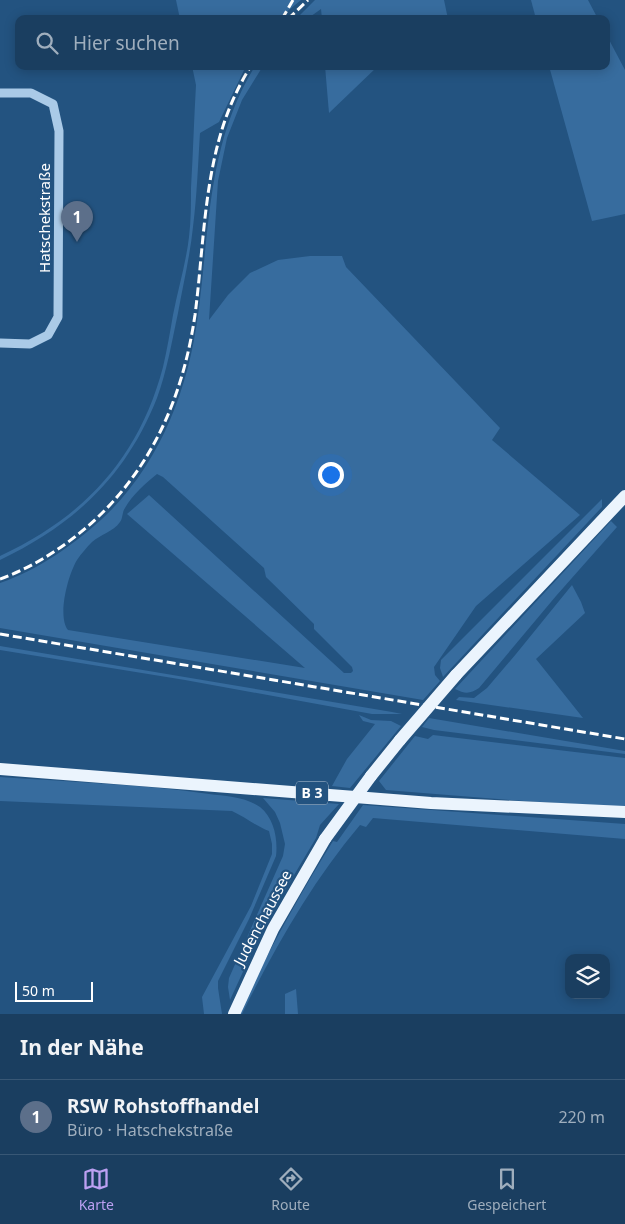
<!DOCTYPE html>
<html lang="de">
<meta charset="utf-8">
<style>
body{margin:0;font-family:"Noto Sans",sans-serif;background:#274969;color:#f1f3f6}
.controls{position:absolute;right:15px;bottom:15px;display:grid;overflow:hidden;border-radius:10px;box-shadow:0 2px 12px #0003}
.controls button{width:45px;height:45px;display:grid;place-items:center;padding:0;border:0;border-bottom:1px solid #385775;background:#1a3e60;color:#f1f3f6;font:25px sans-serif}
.scale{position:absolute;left:15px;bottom:12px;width:78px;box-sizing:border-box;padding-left:5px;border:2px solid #fff;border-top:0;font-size:14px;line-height:18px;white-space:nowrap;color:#fff;-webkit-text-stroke:4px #235380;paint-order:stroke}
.you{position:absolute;left:330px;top:474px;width:18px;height:18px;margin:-12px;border:4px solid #fff;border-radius:50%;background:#1a73e8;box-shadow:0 0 0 8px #1a73e833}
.badge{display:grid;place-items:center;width:32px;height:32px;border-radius:50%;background:#bca0f2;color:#fff;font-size:16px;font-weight:700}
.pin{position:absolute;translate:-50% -41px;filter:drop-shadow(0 1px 2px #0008)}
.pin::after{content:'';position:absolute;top:26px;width:18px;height:15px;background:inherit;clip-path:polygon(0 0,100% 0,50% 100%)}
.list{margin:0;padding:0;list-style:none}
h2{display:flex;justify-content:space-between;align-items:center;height:65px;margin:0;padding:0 20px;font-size:21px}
h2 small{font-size:16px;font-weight:400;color:#9faebd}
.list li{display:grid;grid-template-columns:32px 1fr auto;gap:15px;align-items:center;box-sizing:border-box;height:75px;padding:0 20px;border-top:1px solid #385775}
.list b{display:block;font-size:19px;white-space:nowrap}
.list p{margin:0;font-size:16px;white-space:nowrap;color:#9faebd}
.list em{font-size:16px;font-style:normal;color:#9faebd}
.icon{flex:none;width:28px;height:28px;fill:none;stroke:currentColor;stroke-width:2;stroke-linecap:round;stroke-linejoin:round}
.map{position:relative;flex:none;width:625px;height:1014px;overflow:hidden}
.search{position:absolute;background:#1a3e60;box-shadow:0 2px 12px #0003;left:15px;right:15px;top:15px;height:55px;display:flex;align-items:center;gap:12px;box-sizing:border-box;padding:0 18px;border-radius:10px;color:#9faebd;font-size:19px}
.sheet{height:140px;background:#1a3e60}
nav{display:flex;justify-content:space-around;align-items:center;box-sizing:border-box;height:70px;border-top:1px solid #385775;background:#1a3e60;font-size:14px;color:#9faebd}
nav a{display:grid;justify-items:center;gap:2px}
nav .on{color:#bca0f2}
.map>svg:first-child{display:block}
</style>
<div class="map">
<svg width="625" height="1014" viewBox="0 0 625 1014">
<rect width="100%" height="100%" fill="#235380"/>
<g fill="#376c9e" fill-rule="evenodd">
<path d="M 176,0 L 301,0 L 278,19 L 180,19 Z"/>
<path d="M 315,0 L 444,0 L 448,19 L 322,19 L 321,9 L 307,19 L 296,19 Z"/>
<path d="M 531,0 L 588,0 L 598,19 L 536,19 Z"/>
<path d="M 606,34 L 625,70 L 625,214 L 592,221 L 549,66 L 606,66 Z"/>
<path d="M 192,66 L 246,66 L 219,122 L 200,133 C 198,164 197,196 193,227 C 190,256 183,285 178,313 C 172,341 167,371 157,398 C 126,476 75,524 0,560 L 0,556 C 84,517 139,458 163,367 C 167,350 170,332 173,315 C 178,289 186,263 189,237 C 191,221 191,204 191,188 C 193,153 194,119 196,85 Z"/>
<path d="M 255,66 L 263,66 L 242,100 L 227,138 L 218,181 L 209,320 L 228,295 L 250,273 L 278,260 L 310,256 L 342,256 L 346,267 L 500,428 L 492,440 L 580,515 L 476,606 L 434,667 L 435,675 L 440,681 L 423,700 L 0,628 L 0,583 C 38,570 73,545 102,519 C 159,466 188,391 198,315 C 210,227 207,145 255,66 ZM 157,474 L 163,477 L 264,568 L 266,577 L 314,624 L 314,629 L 352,667 L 353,671 L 351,673 L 344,673 L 149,495 L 127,514 L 305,668 L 68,630 C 57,616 68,575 77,560 C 81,554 87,547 92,542 C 101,534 113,532 120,522 C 123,518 122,512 125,508 C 132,495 146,483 157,474 Z"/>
<path d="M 325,66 L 378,66 L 329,113 Z"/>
<path d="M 602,499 L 602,507 L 443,677 L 440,668 L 441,660 Z"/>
<path d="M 611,521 L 617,527 L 556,596 L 479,688 C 470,694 465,694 455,689 Z"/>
<path d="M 572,585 L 581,602 L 585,613 L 536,659 L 583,718 L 456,700 L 459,697 L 474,698 L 487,688 L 516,654 Z"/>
<path d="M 0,646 L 392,712 L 402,714 L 372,714 L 185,680 L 0,650 Z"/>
<path d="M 359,715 L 371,720 L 391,721 L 401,726 L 350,788 L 332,786 L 347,759 L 375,724 L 363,721 Z"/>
<path d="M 429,718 L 625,751 L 625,754 L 434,730 L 422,727 Z"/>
<path d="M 433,735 L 625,758 L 625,807 L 524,801 L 386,790 L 379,781 L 415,736 L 428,739 Z"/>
<path d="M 0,777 C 69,782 140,784 209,794 C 225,796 246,797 260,807 C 274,818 278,839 276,856 L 249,919 L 218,981 L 218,988 L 222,1014 L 204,1014 L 202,997 L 251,906 L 272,854 L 272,844 L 269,831 C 256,826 245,817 232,811 L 0,801 Z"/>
<path d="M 263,798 L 339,804 L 320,825 L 316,838 L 265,924 L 230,1000 L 228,987 L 229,978 L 283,856 L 285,844 L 280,823 L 275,812 Z"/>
<path d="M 363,805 L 625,824 L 625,839 L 373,818 L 366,827 L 360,825 C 312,882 275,947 242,1014 L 238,1014 C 267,954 298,897 333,841 L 337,842 Z"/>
<path d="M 296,989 L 298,1014 L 285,1014 L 285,994 Z"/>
</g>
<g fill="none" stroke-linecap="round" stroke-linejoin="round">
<path stroke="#aacae7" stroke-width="9" d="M 0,93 L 31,93 L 53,104 L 59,131 L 58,317 L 48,335 L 30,344 L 0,343"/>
<g stroke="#ebf4fd" stroke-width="12">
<path d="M 456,675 L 625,496"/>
<path d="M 0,769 L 431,803 L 625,812"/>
<path d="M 371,776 L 400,740"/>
<path d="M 234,1014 L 273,929 L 325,839"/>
</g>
<g stroke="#fff" stroke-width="3" stroke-dasharray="9 4" stroke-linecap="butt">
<path d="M 282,19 L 293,0"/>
<path d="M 288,19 L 308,0"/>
<path d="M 0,579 C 43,564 88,531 117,497 C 162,445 185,383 195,315 C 206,230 203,141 251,66"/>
<path d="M 0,634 L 625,739"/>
</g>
<g stroke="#ebf4fd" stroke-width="12">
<path d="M 400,740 L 456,675"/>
<path d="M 325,839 L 371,776"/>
</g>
</g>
<g text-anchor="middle" stroke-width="4.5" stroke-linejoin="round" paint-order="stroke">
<rect fill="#235380" stroke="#bdcbd9" stroke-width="1" x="296" y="781.5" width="32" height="23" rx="4"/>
<g font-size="14" font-weight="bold" fill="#fff">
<text x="312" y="798">B 3</text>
</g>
<g font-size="15" fill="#fff" stroke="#235380">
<text transform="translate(45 218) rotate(-90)" y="5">Hatschekstraße</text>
<text transform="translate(263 918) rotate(-62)" y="5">Judenchaussee</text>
</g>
</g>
</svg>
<div class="controls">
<button><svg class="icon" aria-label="layers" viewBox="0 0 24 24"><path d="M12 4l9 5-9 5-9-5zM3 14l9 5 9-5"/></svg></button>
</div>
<div class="scale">50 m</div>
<div class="you"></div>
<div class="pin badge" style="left:77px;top:242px;background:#5c6f8a">1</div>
<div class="search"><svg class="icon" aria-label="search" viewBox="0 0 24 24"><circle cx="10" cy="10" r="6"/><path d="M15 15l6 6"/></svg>Hier suchen</div>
</div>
<section class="sheet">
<h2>In der Nähe<small></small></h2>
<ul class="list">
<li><span class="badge" style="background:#5c6f8a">1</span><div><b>RSW Rohstoffhandel</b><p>Büro · Hatschekstraße</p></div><em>220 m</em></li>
</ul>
</section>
<nav>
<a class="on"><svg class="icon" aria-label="map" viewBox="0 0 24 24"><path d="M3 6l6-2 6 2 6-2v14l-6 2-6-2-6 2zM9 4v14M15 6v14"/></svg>Karte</a>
<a><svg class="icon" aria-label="directions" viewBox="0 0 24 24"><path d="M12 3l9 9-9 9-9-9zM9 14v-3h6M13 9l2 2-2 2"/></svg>Route</a>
<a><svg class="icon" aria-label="saved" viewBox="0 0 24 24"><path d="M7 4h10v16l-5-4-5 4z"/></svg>Gespeichert</a>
</nav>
